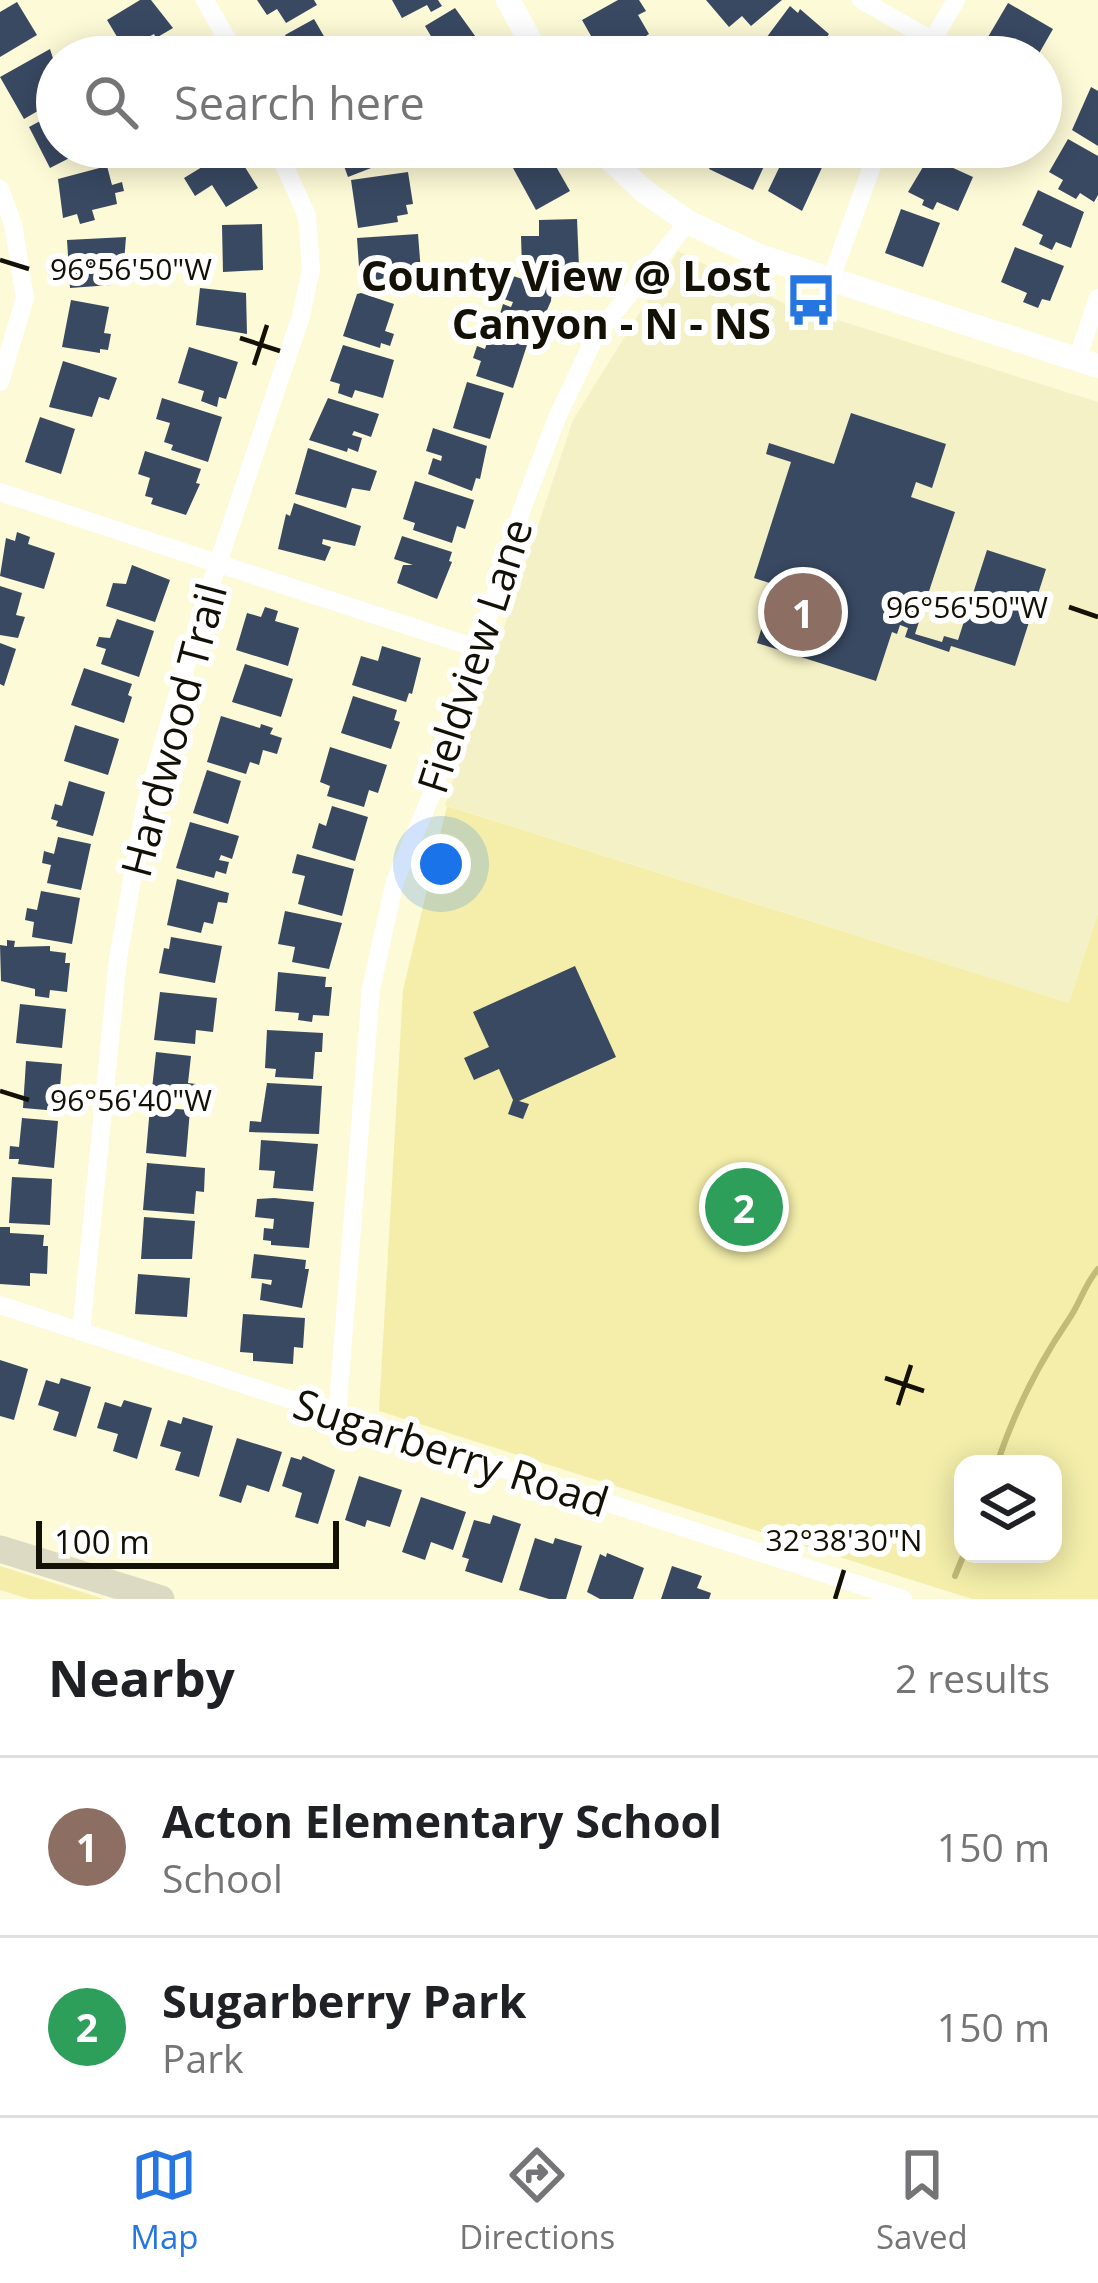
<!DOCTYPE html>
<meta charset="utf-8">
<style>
body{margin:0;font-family:"Open Sans",sans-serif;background:#f6f6f6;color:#202124}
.controls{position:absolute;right:36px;bottom:36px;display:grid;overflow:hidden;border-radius:24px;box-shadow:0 6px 30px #0003}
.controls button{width:108px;height:108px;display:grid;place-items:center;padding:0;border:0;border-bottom:3px solid #e0e0e0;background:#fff;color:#202124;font:60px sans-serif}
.scale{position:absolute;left:36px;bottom:30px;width:303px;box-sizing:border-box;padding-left:12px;border:6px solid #131106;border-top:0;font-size:33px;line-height:42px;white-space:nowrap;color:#131106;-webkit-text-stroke:9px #fff;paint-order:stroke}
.you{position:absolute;left:441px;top:864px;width:42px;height:42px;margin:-30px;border:9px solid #fff;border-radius:50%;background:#1a73e8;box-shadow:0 0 0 18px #1a73e833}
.badge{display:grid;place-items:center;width:78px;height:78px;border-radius:50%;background:#2676e1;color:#fff;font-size:39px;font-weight:700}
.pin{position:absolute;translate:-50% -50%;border:6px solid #fff;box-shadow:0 3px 12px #0006}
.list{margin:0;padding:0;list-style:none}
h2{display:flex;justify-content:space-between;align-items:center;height:156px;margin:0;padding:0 48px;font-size:51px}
h2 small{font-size:39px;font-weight:400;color:#757577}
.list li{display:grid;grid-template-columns:78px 1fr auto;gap:36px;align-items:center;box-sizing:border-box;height:180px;padding:0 48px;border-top:3px solid #e0e0e0}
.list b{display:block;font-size:45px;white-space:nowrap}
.list p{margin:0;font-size:39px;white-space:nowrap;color:#757577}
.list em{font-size:39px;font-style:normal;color:#757577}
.icon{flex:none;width:66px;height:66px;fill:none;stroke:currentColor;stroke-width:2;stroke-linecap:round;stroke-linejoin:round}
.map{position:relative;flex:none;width:1098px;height:1599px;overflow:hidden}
.search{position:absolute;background:#fff;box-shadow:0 6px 30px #0003;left:36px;right:36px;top:36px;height:132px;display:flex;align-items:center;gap:30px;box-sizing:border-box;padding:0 42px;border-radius:66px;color:#757577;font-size:45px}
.sheet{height:516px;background:#fff}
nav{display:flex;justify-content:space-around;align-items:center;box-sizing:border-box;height:168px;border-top:3px solid #e0e0e0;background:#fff;font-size:33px;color:#757577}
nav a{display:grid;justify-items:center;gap:6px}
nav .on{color:#2676e1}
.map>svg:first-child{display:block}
</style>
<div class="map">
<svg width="1098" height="1599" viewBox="0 0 1098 1599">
<rect width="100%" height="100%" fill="#fdfad7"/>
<path fill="#f5f1c6" d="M 678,251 L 781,302 L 1098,402 L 1098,913 L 1069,1003 L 445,805 L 573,420 Z"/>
<g fill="#f4eeaa" fill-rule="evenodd">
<path d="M 447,806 L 1069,1003 L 1098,913 L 1098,1599 L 972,1599 L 379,1411 L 403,990 ZM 963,1464 L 1053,1464 L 1053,1554 L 963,1554 Z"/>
<path d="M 0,1566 L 104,1599 L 29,1599 L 0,1590 Z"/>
</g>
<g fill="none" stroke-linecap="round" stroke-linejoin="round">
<g stroke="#c2ba77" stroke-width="6">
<path d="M 997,1464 C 1014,1412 1039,1363 1069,1319 C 1080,1303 1085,1284 1098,1269"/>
<path d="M 955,1576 L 964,1554"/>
</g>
</g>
<g fill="#394962">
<path d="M 140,0 L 151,0 L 173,28 L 156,38 L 154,34 L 125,50 L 107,20 Z"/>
<path d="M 257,0 L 314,0 L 317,5 L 286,23 L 277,9 L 267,15 Z"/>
<path d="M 392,0 L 438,0 L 442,6 L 431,12 L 427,5 L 402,18 Z"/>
<path d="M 618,0 L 639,0 L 646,11 L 638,15 L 649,34 L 615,57 L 603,57 L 582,20 Z"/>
<path d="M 706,0 L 782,0 L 751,26 L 742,16 L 729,27 Z"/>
<path d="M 17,2 L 37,35 L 0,57 L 0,12 Z"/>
<path d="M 1008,3 L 1053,29 L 1037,57 L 1023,57 L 988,37 Z"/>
<path d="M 790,6 L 798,13 L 800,9 L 829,34 L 812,57 L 761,57 L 755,53 Z"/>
<path d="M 455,8 L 483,47 L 465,57 L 442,57 L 439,53 L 432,57 L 426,48 L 435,43 L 425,26 Z"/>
<path d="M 314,19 L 336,57 L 290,57 L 283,44 L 288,41 L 285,35 Z"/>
<path d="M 841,37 L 867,52 L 863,57 L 829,57 Z"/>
<path d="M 50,49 L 57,71 L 43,79 L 55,101 L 24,119 L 0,77 Z"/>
<path d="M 1091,87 L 1098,91 L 1098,146 L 1072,130 Z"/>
<path d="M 57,112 L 57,147 L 91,147 L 50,168 L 29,127 Z"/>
<path d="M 1068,139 L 1098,156 L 1098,195 L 1094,202 L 1080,193 L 1076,199 L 1058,189 L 1063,180 L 1049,172 Z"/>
<path d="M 337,147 L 379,147 L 384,163 L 348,177 Z"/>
<path d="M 487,147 L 530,147 L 496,164 Z"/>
<path d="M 720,147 L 773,147 L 753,190 L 709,169 Z"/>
<path d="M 789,147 L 825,161 L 802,211 L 768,191 Z"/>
<path d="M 233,148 L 258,188 L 226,207 L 212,185 L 195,196 L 184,178 Z"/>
<path d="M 546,149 L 570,191 L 536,210 L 513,168 Z"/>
<path d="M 929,157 L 973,177 L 958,211 L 937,202 L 933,210 L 922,205 L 924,200 L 908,192 Z"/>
<path d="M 107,166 L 112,185 L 122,182 L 124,191 L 115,193 L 117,204 L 92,210 L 95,220 L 80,224 L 77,214 L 63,218 L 58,179 Z"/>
<path d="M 408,172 L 413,204 L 406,205 L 408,214 L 397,216 L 398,222 L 358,228 L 351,180 Z"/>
<path d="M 1038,190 L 1084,212 L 1071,248 L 1056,242 L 1052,250 L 1039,244 L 1043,235 L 1022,225 Z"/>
<path d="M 901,209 L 940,223 L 923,267 L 885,253 Z"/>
<path d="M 577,219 L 579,267 L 522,267 L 521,236 L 539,236 L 539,220 Z"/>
<path d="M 262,224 L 263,270 L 223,272 L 222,225 Z"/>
<path d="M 418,234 L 421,272 L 408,273 L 409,281 L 369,284 L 368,267 L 359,267 L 357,238 Z"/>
<path d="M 126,237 L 123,275 L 110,276 L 111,285 L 70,288 L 67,240 Z"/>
<path d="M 1015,247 L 1064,266 L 1050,301 L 1042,299 L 1038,308 L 1023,302 L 1027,293 L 1001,282 Z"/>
<path d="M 504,273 L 552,289 L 551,301 L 536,335 L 498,320 L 503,304 L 511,307 L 513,302 L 497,297 Z"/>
<path d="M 200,288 L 246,293 L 247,334 L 196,325 Z"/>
<path d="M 361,293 L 394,304 L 385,331 L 394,334 L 390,346 L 381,343 L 380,348 L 343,336 L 357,294 Z"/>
<path d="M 71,300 L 109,307 L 104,333 L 111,334 L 108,350 L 100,349 L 100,353 L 62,347 Z"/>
<path d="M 491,330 L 528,342 L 513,388 L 476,376 L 481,361 L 473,358 L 477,346 L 485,349 Z"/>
<path d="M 343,345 L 394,360 L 383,398 L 355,390 L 352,398 L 338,393 L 340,384 L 330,381 Z"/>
<path d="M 189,347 L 238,362 L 226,399 L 219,397 L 217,407 L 201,401 L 204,391 L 178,383 Z"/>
<path d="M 63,361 L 117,378 L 109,400 L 99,397 L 92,417 L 49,407 Z"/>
<path d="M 467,382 L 504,393 L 490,439 L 453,428 Z"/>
<path d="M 162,398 L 222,417 L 208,462 L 171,450 L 173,445 L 164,442 L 170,423 L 156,419 Z"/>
<path d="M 328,398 L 379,414 L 371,437 L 354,431 L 352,435 L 362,438 L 358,452 L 348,448 L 347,452 L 309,440 Z"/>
<path d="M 851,413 L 946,444 L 932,488 L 916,482 L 911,497 L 955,512 L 915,634 L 942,642 L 944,636 L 958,640 L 987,550 L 1046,569 L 1015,666 L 951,646 L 949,652 L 905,637 L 908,628 L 900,625 L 897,634 L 892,632 L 876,681 L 757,643 L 772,594 L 785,598 L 788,589 L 754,578 L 791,462 L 766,454 L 769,443 L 834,464 Z"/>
<path d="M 40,417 L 75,429 L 61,474 L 25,462 Z"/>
<path d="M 433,428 L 487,446 L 480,479 L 476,478 L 472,491 L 428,474 L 433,458 L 441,461 L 442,456 L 426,451 Z"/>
<path d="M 308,448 L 377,471 L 370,491 L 352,488 L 346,508 L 295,494 Z"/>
<path d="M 145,451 L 201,469 L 196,483 L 200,484 L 186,515 L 151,504 L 153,498 L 145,496 L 150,478 L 138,474 Z"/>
<path d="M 415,481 L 474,500 L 465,529 L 457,526 L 452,543 L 413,530 L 415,523 L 403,519 Z"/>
<path d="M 294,503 L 361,526 L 355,546 L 323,539 L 322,544 L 331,547 L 325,561 L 278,549 L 286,514 L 290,516 Z"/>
<path d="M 17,532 L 30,537 L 28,544 L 55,553 L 44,589 L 0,576 L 6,538 L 15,541 Z"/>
<path d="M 402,536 L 452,552 L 449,561 L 452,562 L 437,599 L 397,583 L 403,565 L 413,565 L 394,559 Z"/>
<path d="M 132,565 L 170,580 L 155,622 L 106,606 L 113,583 L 126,584 Z"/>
<path d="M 0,586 L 22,593 L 16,615 L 25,617 L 18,638 L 0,635 Z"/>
<path d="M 265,607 L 278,611 L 275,621 L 299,628 L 288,666 L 236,650 L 247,613 L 261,617 Z"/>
<path d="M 117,619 L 154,631 L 139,677 L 101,664 L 106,649 L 96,646 L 99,637 L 110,638 Z"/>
<path d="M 0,643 L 16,649 L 4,686 L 0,684 Z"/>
<path d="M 382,646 L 421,658 L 412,694 L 409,693 L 406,702 L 352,685 L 361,656 L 378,661 Z"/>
<path d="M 245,664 L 293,679 L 281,717 L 232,702 Z"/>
<path d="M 84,668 L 132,684 L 128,695 L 132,697 L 124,723 L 71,705 Z"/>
<path d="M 353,696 L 397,710 L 394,720 L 400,722 L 391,749 L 341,733 Z"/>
<path d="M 221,716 L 260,728 L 261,724 L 273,728 L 270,734 L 282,738 L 277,754 L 263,750 L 259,765 L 250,762 L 246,774 L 207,762 Z"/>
<path d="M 75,725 L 119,739 L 108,775 L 64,761 Z"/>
<path d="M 330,747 L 387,765 L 378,793 L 369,790 L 364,807 L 327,796 L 330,786 L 320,782 Z"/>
<path d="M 207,770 L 241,781 L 228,824 L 193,813 Z"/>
<path d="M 69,781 L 105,792 L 93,836 L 56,826 L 58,821 L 51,819 L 55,804 L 62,806 Z"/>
<path d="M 332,806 L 368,817 L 355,861 L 312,848 L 319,823 L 326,826 Z"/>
<path d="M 190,822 L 239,836 L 232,859 L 221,855 L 219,860 L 229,862 L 226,874 L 216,871 L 214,878 L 176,868 Z"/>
<path d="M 58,837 L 91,844 L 81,890 L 47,883 L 51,865 L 42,863 L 44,851 L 54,854 Z"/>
<path d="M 297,854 L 354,869 L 342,916 L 298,904 L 305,876 L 292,873 Z"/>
<path d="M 177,879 L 229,893 L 227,903 L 218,902 L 213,924 L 204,922 L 201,933 L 167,925 Z"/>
<path d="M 41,891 L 80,898 L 72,944 L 32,937 L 34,922 L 25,920 L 27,908 L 37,910 Z"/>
<path d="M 285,911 L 342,923 L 329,969 L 292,962 L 295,947 L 278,944 Z"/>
<path d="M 171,937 L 222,946 L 215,983 L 159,973 L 164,948 L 169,949 Z"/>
<path d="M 7,940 L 15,941 L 14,947 L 50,946 L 50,951 L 66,953 L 65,963 L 70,963 L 67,992 L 50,990 L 49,998 L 35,996 L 35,989 L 1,981 L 0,945 L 7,946 Z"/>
<path d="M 575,966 L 616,1057 L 519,1101 L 529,1104 L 523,1119 L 508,1114 L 513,1100 L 499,1069 L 474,1080 L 464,1058 L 489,1047 L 473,1012 Z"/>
<path d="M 278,972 L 326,977 L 325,987 L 332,987 L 329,1016 L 313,1015 L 312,1022 L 298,1020 L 299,1013 L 275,1011 Z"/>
<path d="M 160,992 L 217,998 L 213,1032 L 196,1030 L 195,1044 L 154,1040 Z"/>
<path d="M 20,1004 L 66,1009 L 62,1048 L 16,1043 Z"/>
<path d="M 267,1030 L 323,1033 L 322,1052 L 315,1052 L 313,1079 L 275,1077 L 276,1069 L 265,1068 Z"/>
<path d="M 156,1052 L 191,1056 L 188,1083 L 196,1084 L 196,1091 L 188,1090 L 187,1102 L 151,1098 Z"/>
<path d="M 26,1061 L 62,1064 L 58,1111 L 23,1108 Z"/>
<path d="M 267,1083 L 322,1086 L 319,1134 L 249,1132 L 250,1121 L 261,1122 Z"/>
<path d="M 150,1107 L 190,1110 L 186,1157 L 146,1153 Z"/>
<path d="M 22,1118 L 58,1121 L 54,1168 L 18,1164 L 19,1159 L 9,1159 L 10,1146 L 19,1147 Z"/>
<path d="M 261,1140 L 318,1144 L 313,1191 L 273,1188 L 275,1171 L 259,1170 Z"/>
<path d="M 147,1163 L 205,1168 L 204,1192 L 196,1191 L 194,1214 L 143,1210 Z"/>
<path d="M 12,1177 L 52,1179 L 50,1225 L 9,1223 Z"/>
<path d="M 274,1198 L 314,1202 L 309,1248 L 271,1245 L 271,1241 L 263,1240 L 264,1228 L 273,1229 L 274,1219 L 255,1217 L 257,1199 Z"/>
<path d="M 144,1217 L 195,1221 L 192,1259 L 141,1259 Z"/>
<path d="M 0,1227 L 10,1227 L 10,1233 L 44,1235 L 43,1246 L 48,1246 L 47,1274 L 30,1273 L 30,1286 L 0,1284 Z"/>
<path d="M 254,1254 L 306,1260 L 305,1269 L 309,1269 L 302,1308 L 260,1300 L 262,1283 L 271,1285 L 272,1280 L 251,1278 Z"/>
<path d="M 138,1274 L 190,1278 L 187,1317 L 135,1314 Z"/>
<path d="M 243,1314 L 305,1318 L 303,1348 L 294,1347 L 293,1364 L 253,1361 L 253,1353 L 240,1352 Z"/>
<path d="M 0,1360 L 28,1369 L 14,1420 L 0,1416 Z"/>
<path d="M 61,1378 L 91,1387 L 76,1437 L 53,1430 L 59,1412 L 38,1405 L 46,1380 L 59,1384 Z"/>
<path d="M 124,1400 L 152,1408 L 137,1459 L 113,1451 L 118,1434 L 97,1428 L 105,1402 L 121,1407 Z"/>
<path d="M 183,1417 L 213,1426 L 199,1477 L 175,1470 L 181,1452 L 160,1446 L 168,1420 L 181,1424 Z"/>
<path d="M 237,1438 L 282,1452 L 269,1492 L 247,1485 L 241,1503 L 219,1496 Z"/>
<path d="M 303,1456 L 335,1470 L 318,1524 L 295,1517 L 302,1493 L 282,1486 L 291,1457 L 301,1460 Z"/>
<path d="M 359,1476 L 402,1490 L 390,1527 L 367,1520 L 365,1527 L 345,1520 Z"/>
<path d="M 421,1497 L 466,1512 L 453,1550 L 431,1542 L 425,1560 L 402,1552 Z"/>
<path d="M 493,1515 L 521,1524 L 502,1583 L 465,1571 L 469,1559 L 462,1557 L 474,1520 L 490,1524 Z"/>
<path d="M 535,1538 L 553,1544 L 555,1538 L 582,1546 L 566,1599 L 549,1599 L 519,1590 Z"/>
<path d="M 607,1553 L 644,1568 L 633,1599 L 600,1599 L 587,1592 L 600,1554 L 606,1557 Z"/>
<path d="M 672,1566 L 702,1576 L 697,1588 L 711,1593 L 709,1599 L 661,1599 Z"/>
</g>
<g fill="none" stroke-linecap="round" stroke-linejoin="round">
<g stroke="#fff" stroke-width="18">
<path d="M 205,0 L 237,57"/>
<path d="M 861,0 L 932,40"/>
<path d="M 923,57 L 956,0"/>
<path d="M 0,189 L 13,224 L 25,298 L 0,382"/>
<path d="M 831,279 L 879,147"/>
<path d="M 1077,360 L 1098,298"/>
<path d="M 0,492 L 479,649"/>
<path d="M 0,1305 L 903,1599"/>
<path d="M 81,1332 L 118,959 L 145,806 L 202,611 L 301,316 L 311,269 L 307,216 L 276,147"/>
<path d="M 337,1416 L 371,989 L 395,881 L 434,789 L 522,509 L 557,418 L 596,335 L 688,222"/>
</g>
<g stroke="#fff" stroke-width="24">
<path d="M 508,0 L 539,57"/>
<path d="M 597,147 L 644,191 L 688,222 L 759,256 L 1098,366"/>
</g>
<path stroke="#dcdac2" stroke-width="27" d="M 0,1549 L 161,1599"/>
</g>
<path fill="none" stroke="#131106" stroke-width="4.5" d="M 0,260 L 29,269M 240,338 L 280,351M 254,365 L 267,325M 1069,607 L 1098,617M 0,1091 L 29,1100M 885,1378 L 924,1391M 898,1405 L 911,1365M 835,1599 L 844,1570"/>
<defs>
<g id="bus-bare" transform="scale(4.14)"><path d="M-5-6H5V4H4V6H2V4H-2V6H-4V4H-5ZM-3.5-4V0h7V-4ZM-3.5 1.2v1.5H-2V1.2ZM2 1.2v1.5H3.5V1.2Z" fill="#2676e1" stroke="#fff" stroke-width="2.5" paint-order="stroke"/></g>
</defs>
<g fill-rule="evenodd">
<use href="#bus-bare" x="811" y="300"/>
</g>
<g text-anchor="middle" stroke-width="12" stroke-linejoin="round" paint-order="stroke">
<g font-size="42" font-weight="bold" fill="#131106" stroke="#fff" text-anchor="end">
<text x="771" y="291">County View @ Lost<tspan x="771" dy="48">Canyon - N - NS</tspan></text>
</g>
<g font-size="42" fill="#131106" stroke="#fff">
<text transform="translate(475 656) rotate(-72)" y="15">Fieldview Lane</text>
<text transform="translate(174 730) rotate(-75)" y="15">Hardwood Trail</text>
<text transform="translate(451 1453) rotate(18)" y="15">Sugarberry Road</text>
</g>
</g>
<g font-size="30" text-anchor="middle" fill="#131106" stroke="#fff" stroke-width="12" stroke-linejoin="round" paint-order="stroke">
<text x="131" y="280">96°56'50"W</text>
<text x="967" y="618">96°56'50"W</text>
<text x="131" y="1111">96°56'40"W</text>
<text x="844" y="1551">32°38'30"N</text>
</g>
</svg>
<div class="controls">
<button><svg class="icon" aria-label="layers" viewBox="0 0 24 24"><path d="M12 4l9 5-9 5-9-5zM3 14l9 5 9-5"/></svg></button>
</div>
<div class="scale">100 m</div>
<div class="you"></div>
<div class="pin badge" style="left:803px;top:612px;background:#8d6e63">1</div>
<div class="pin badge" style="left:744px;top:1207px;background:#2e9e5b">2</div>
<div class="search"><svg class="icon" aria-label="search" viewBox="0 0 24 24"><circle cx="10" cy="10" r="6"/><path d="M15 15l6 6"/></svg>Search here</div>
</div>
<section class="sheet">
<h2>Nearby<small>2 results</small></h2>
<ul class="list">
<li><span class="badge" style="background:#8d6e63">1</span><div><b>Acton Elementary School</b><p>School</p></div><em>150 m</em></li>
<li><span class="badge" style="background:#2e9e5b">2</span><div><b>Sugarberry Park</b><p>Park</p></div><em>150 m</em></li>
</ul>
</section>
<nav>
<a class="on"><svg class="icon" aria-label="map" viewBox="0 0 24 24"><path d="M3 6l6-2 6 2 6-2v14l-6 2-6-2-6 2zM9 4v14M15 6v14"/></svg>Map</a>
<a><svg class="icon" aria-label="directions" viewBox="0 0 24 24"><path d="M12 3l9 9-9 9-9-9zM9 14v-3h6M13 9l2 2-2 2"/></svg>Directions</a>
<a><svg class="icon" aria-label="saved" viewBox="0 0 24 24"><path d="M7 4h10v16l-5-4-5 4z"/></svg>Saved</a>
</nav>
